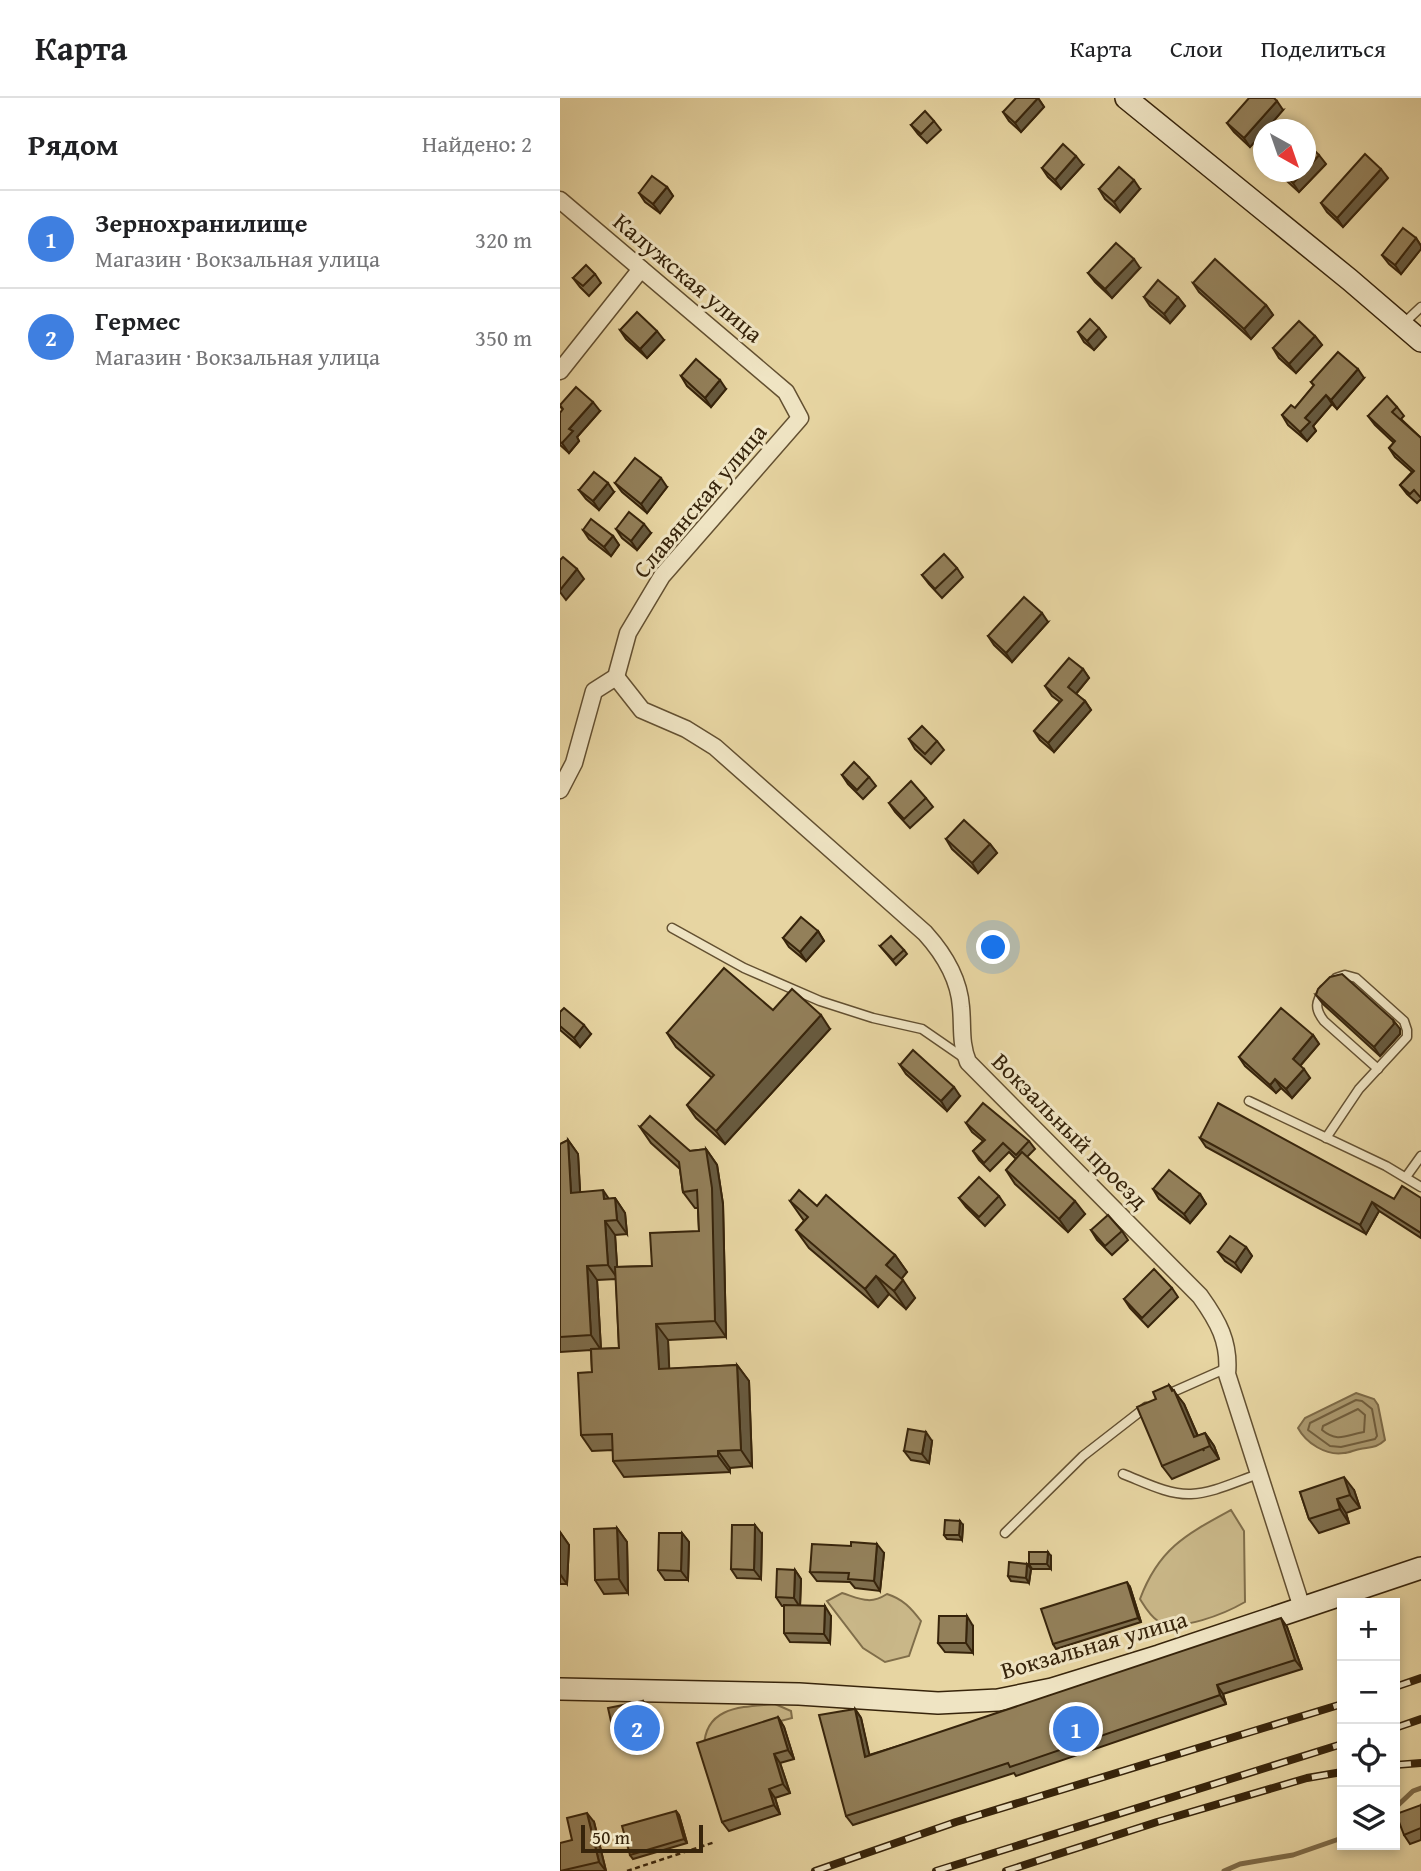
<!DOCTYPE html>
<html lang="ru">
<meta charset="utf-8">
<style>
body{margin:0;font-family:"Gentium Book Plus",serif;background:#f6f6f6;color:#202124}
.controls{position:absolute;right:21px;bottom:21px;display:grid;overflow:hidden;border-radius:0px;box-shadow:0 4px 10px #0003}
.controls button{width:63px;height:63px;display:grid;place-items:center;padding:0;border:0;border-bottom:2px solid #e0e0e0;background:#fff;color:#202124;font:35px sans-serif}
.compass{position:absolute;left:693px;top:21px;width:63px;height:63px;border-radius:50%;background:#fff;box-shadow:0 4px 10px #0003;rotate:140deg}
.scale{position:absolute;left:21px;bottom:18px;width:122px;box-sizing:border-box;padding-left:7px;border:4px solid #37240b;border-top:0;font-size:19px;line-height:24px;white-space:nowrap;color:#37240b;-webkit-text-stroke:5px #efe4c3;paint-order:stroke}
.you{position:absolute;left:434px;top:850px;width:24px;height:24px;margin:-18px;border:5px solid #fff;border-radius:50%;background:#1a73e8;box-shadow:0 0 0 10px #1a73e833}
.badge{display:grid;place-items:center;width:46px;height:46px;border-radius:50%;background:#8f2418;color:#fff;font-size:23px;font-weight:700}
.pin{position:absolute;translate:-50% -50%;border:4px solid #fff;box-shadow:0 2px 7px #0006}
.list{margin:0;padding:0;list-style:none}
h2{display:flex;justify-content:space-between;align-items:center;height:91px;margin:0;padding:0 28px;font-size:30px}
h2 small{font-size:23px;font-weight:400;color:#757577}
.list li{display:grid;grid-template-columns:46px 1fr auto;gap:21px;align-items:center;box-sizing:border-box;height:98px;padding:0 28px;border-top:2px solid #e0e0e0}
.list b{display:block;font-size:26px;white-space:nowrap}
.list p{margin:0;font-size:23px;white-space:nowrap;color:#757577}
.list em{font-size:23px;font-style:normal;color:#757577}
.icon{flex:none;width:38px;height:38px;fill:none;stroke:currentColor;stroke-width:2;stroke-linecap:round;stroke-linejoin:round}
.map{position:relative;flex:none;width:861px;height:1773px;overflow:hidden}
header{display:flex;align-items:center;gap:42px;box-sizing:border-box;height:98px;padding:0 35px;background:#fff;border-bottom:2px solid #e0e0e0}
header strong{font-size:33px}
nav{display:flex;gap:38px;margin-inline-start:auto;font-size:24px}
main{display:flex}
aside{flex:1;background:#fff}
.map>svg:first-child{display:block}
</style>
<header>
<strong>Карта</strong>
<nav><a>Карта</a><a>Слои</a><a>Поделиться</a></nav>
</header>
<main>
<aside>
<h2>Рядом<small>Найдено: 2</small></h2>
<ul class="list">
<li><span class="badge" style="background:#3f7fe0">1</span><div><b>Зернохранилище</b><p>Магазин · Вокзальная улица</p></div><em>320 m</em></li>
<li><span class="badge" style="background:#3f7fe0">2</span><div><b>Гермес</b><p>Магазин · Вокзальная улица</p></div><em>350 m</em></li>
</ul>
</aside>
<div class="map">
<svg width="861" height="1773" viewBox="0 0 861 1773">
<rect width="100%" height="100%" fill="#e7d5a2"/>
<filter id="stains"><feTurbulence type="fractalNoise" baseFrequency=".00286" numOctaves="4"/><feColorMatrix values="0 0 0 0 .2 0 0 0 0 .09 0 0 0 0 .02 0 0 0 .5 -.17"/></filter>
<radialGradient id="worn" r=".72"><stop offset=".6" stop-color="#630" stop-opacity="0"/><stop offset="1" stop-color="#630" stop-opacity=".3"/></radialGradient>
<g fill="#c9b788" stroke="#806e4a" stroke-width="2">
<path d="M 671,1412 L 684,1433 L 685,1504 C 666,1515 619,1535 598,1523 C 590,1518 585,1509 580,1501 C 599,1450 627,1436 671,1412 Z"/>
<path d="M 282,1495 C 301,1501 310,1507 327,1496 C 343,1501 351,1510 361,1523 L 349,1558 L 325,1564 L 303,1550 L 267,1503 Z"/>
<path d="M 215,1606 L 231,1613 L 232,1620 L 183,1633 L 144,1649 C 145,1608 182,1609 215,1606 Z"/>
</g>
<path fill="#ab996f" stroke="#7d6a47" stroke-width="2" d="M 796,1295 L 814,1301 L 818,1307 L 825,1342 C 817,1350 810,1349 800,1351 C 794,1352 789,1355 784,1355 C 766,1358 746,1345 738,1330 L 745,1320 Z"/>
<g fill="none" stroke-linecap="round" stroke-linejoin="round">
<g stroke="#715e3d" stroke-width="2">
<path d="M 796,1302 L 802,1303 L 812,1311 L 817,1338 L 815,1341 L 781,1349 L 770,1348 L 748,1332 L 750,1325 Z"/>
<path d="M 798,1311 L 805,1317 L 804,1334 C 786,1337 778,1345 762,1332 L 763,1328 Z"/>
</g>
<g stroke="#7d6a47" stroke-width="5">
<path d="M 835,1710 L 853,1693 L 861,1690"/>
<path d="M 664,1773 L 680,1766 L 733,1757 L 782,1740"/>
</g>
<g stroke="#635031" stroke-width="11">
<g id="lane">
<path d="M 843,226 L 861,209"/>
<path d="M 112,830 L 184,870 L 260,903 L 313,920 L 362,931 L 404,960"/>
<path d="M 764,891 C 756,904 754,910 764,923 L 818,971"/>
<path d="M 689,1003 L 826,1068 L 861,1089"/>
<path d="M 766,1040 L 799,991 L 847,939 L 847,932 L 844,923 L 796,880 L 785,877 L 776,880"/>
<path d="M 846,1079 L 861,1058"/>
<path d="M 606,1297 L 667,1270"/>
<path d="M 563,1376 C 584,1384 608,1397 631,1396 C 654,1395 677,1383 699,1376"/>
<path d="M 445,1435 L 523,1358 L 586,1309"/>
</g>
</g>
<g stroke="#635031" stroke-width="19">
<g id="street">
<path d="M 0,102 L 226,294 L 240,320 L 102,478 L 68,535 L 56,579 L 34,593 L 14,665 L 0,692"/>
<path d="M 0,273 L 81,171"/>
<path d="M 56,579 L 82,612 L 126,631 L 155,649 L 365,835 C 384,856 399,880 401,909 C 403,929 400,945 408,964 L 640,1198 C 658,1223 670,1244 667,1276 L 742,1510"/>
</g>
</g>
<g stroke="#37240b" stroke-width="24">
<g id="secondary">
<path d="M 566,0 L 790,182 L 861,243"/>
<path d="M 0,1591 L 239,1596 L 378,1605 L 438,1602 L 492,1591 L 599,1558 L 861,1470"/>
</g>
</g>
<path stroke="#37240b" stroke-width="2.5" stroke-dasharray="5 3.5" stroke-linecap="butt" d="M 67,1773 L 155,1744"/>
<use href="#lane" stroke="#efe4c3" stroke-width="8"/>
<use href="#street" stroke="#efe4c3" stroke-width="16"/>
<use href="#secondary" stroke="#efe4c3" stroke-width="21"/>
<g stroke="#37240b" stroke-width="8">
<g id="rail">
<path d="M 835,1589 L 861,1580"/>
<path d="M 835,1630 L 861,1621"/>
<path d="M 835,1667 L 861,1665"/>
<path d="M 255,1773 L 396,1724 L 782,1606"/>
<path d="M 376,1773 L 782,1646"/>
<path d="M 446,1773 L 597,1724 L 747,1680 L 782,1674"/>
</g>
</g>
<use href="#rail" stroke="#efe4c3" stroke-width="5" stroke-dasharray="16" stroke-linecap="butt"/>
</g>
<g fill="#7e6e4d" stroke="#37240b" stroke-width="2" fill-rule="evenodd">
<path d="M 478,0 L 484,9 L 461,34 L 449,23 L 443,14 Z"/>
<path d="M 723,12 L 690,49 L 674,34 L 667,25 Z"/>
<path d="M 374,23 L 381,32 L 367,45 L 358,36 L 351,27 Z"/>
<path d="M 766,66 L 739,94 L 717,74 L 746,74 Z"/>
<path d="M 523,67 L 501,91 L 488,79 L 482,70 Z"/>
<path d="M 828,80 L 783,129 L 767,114 L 761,105 Z"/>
<path d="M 107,89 L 113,98 L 100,115 L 85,104 L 79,95 Z"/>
<path d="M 539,91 L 580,91 L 560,114 L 545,101 Z"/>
<path d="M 856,140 L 861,148 L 861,151 L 841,176 L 829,166 L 822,157 Z"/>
<path d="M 580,170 L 552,200 L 535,184 L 528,175 Z"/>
<path d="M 35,176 L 41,185 L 29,198 L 20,189 L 13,180 Z"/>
<path d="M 633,185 L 706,207 L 713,217 L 691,241 L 639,194 Z"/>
<path d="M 584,199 L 618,199 L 625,208 L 610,225 L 590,208 Z"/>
<path d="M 539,230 L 546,239 L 534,252 L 524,244 L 518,234 Z"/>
<path d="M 60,232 L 104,242 L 87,260 L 66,241 Z"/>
<path d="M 755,238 L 762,247 L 736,275 L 719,260 L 713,250 Z"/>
<path d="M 121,278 L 166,291 L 151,309 L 127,288 Z"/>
<path d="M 804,280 L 777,311 L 772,306 L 753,328 L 756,333 L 747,343 L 728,327 L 722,317 L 735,310 L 754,288 L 751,284 Z"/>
<path d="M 0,308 L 40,313 L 17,339 L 19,343 L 9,355 L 0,347 L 0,315 L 3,312 Z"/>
<path d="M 837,309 L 844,318 L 841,321 L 861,340 L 861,402 L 860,402 L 857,405 L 847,396 L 840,387 L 852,374 L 835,359 L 829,350 L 834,345 L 815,327 L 808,318 Z"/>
<path d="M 55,385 L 107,389 L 87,415 L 62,394 Z"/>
<path d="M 19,392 L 54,394 L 39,412 L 26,401 Z"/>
<path d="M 56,431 L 91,435 L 77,452 L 62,440 Z"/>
<path d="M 23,432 L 53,438 L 59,447 L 51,458 L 29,441 Z"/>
<path d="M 397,470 L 403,479 L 382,500 L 369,486 L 362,477 Z"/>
<path d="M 488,524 L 452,564 L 434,547 L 428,538 Z"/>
<path d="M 523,571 L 529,580 L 516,596 L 525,603 L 531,612 L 494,654 L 480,642 L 474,633 L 500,604 L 492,598 L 485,588 Z"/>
<path d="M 349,641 L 377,643 L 384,652 L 371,666 L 355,651 Z"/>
<path d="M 282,677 L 309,679 L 316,688 L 303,701 L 288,686 Z"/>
<path d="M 366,700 L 373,709 L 350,730 L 335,714 L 329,705 Z"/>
<path d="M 386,741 L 430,746 L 437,755 L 418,775 L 392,751 Z"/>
<path d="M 258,833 L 264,843 L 246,863 L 229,849 L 223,840 Z"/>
<path d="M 320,848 L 344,852 L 347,856 L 336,867 Z"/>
<path d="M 756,897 L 833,922 L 840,931 L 840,936 L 820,958 L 763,906 Z"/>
<path d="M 213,912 L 270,931 L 165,1046 L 136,1020 L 127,1007 L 152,980 L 116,949 L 107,935 Z"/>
<path d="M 0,914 L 31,936 L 20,949 L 0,932 Z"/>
<path d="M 753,937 L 759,946 L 740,968 L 750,980 L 732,1000 L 721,990 L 716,995 L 685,968 L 679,959 Z"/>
<path d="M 340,967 L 400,998 L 387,1013 L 346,976 Z"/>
<path d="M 406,1025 L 469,1043 L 475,1051 L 467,1059 L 525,1116 L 508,1134 L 455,1086 L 446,1072 L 456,1061 L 449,1054 L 430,1073 L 419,1062 L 413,1053 L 423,1043 L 412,1034 Z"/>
<path d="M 80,1029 L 130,1053 L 146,1051 L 157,1067 L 163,1106 L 166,1239 L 108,1242 L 109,1271 L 177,1267 L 189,1283 L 192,1368 L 170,1370 L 170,1374 L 64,1379 L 53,1363 L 53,1352 L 32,1353 L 21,1337 L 32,1274 L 31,1252 L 0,1254 L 0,1046 L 8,1042 L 18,1056 L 20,1094 L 49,1101 L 55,1100 L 65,1115 L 67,1136 L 55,1137 L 57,1169 L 92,1168 L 139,1133 L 138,1110 L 135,1110 L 123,1094 L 120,1071 L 91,1045 ZM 56,1181 L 59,1250 L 41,1251 L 37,1182 Z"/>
<path d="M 640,1040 L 834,1101 L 861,1100 L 861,1140 L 819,1113 L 806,1136 L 646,1049 Z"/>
<path d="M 593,1091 L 640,1096 L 646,1106 L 630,1125 L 599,1101 Z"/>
<path d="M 439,1098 L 445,1107 L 425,1128 L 406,1109 L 399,1100 Z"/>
<path d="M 230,1103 L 257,1108 L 335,1157 L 347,1174 L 341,1181 L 355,1200 L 346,1211 L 329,1196 L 318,1209 L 249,1150 L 236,1132 L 244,1123 Z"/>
<path d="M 531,1132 L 562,1133 L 568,1142 L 552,1157 L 537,1142 Z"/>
<path d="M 686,1149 L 692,1158 L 681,1174 L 665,1163 L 658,1154 Z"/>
<path d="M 612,1190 L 618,1199 L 588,1229 L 570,1210 L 564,1201 Z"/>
<path d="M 609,1287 L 624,1306 L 638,1338 L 645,1335 L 654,1348 L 659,1361 L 612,1381 L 602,1368 Z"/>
<path d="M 372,1343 L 369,1365 L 351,1362 L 344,1353 Z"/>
<path d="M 794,1392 L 800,1410 L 786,1415 L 789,1425 L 759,1435 L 749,1421 L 740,1394 Z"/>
<path d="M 403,1427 L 402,1442 L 387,1441 L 384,1437 Z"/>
<path d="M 57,1430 L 67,1444 L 68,1495 L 44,1496 L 35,1482 Z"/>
<path d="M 0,1434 L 9,1447 L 7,1486 L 0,1486 Z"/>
<path d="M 122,1435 L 129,1444 L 128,1482 L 105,1482 L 98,1472 Z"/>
<path d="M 202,1436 L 201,1481 L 177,1480 L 171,1471 Z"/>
<path d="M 324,1455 L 320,1493 L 295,1490 L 290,1484 L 257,1483 L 250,1474 Z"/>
<path d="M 491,1458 L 491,1471 L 472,1471 L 469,1466 Z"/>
<path d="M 471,1471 L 469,1485 L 451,1483 L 448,1478 Z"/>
<path d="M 235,1472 L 241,1481 L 240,1508 L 271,1518 L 270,1545 L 230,1544 L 224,1535 L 224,1508 L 222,1508 L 216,1499 Z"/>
<path d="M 570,1489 L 581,1524 L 496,1551 L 493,1546 Z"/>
<path d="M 413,1528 L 413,1555 L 385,1554 L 378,1545 Z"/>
<path d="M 727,1529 L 742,1571 L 663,1596 L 666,1606 L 456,1678 L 454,1675 L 293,1727 L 286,1718 L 295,1611 L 301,1620 L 309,1657 Z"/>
<path d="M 83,1603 L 89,1612 L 96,1642 L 61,1650 L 55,1641 Z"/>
<path d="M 218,1619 L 224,1629 L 234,1661 L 220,1665 L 230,1695 L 215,1700 L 220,1716 L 169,1733 L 162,1724 Z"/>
<path d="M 861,1707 L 861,1742 L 850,1746 L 844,1737 Z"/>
<path d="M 116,1713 L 119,1717 L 127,1745 L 73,1761 L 70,1757 Z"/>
<path d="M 34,1724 L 46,1773 L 0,1773 L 12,1742 Z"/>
</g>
<g fill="#675a3f" stroke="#37240b" stroke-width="2">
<path d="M 478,0 L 484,9 L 461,34 L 455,25 Z"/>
<path d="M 717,3 L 723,12 L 706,32 L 704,32 L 704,34 L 690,49 L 684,40 Z"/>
<path d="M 759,57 L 766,66 L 739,94 L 733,85 L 744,74 L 746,74 L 746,72 Z"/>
<path d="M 516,58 L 523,67 L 501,91 L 495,82 Z"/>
<path d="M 821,71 L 828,80 L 783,129 L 777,120 Z"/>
<path d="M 574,82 L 580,91 L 560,114 L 554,104 Z"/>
<path d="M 107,89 L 113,98 L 100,115 L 93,106 Z"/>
<path d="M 856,140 L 861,148 L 861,151 L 841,176 L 835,167 Z"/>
<path d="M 574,161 L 580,170 L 552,200 L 545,191 Z"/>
<path d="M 618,199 L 625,208 L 610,225 L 604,216 Z"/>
<path d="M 706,207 L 713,217 L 691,241 L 684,231 Z"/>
<path d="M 539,230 L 546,239 L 534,252 L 527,243 Z"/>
<path d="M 97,233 L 104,242 L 87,260 L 80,251 Z"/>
<path d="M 755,238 L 762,247 L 736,275 L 729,266 Z"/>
<path d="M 798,271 L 804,280 L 777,311 L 771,302 Z"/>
<path d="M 160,282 L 166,291 L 151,309 L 145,300 Z"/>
<path d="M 766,297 L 772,306 L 753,328 L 756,333 L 747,343 L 740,334 L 745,320 Z"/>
<path d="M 33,304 L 40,313 L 17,339 L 19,343 L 9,355 L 2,345 L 9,331 Z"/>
<path d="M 101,380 L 107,389 L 87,415 L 81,406 Z"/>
<path d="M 48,385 L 54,394 L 39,412 L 33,403 Z"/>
<path d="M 84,426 L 91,435 L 77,452 L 71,443 Z"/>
<path d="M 53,438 L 59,447 L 51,458 L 44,449 Z"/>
<path d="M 17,471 L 24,481 L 6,502 L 0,494 L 0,492 Z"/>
<path d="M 482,515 L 488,524 L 452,564 L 446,555 Z"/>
<path d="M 523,571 L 529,580 L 514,598 L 508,589 Z"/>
<path d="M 525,603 L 531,612 L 494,654 L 488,645 Z"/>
<path d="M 430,746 L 437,755 L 418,775 L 412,765 Z"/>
<path d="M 258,833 L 264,843 L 246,863 L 240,854 Z"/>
<path d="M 261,917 L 270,931 L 165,1046 L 156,1033 Z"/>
<path d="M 833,922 L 840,931 L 840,936 L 820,958 L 814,949 Z"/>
<path d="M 24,927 L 31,936 L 20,949 L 14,940 Z"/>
<path d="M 753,937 L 759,946 L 739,969 L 733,961 Z"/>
<path d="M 744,971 L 750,980 L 732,1000 L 726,991 Z"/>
<path d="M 715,981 L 721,990 L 716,995 L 710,987 Z"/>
<path d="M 394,989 L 400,998 L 387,1013 L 381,1003 Z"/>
<path d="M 8,1042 L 18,1056 L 21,1109 L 11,1095 Z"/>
<path d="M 146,1051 L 157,1067 L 163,1106 L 166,1239 L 155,1223 Z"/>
<path d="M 43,1092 L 53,1107 L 44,1101 Z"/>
<path d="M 640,1096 L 646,1106 L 630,1125 L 624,1116 Z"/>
<path d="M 55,1100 L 65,1115 L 67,1136 L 57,1122 Z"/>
<path d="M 515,1103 L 525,1116 L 508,1134 L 499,1121 Z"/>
<path d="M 812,1104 L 819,1113 L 806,1136 L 800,1127 Z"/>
<path d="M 45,1123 L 55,1137 L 58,1181 L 48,1167 Z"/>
<path d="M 686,1149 L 692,1158 L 681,1174 L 675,1165 Z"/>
<path d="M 335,1157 L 347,1174 L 338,1185 L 326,1167 Z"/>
<path d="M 27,1168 L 37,1182 L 41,1252 L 31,1237 Z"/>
<path d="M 316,1178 L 329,1196 L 318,1209 L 305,1191 Z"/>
<path d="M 343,1182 L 355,1200 L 346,1211 L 334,1193 Z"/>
<path d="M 96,1226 L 108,1242 L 110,1287 L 99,1271 Z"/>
<path d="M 177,1267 L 189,1283 L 192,1368 L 181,1352 Z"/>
<path d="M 609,1287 L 624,1306 L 644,1353 L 634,1339 Z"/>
<path d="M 366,1334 L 372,1343 L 369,1365 L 362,1356 Z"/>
<path d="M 645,1335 L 654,1348 L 659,1361 L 650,1348 Z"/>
<path d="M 158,1353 L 170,1370 L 170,1374 L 158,1358 Z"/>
<path d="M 784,1379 L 794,1392 L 800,1410 L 790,1397 Z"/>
<path d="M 777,1401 L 786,1415 L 789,1425 L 780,1411 Z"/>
<path d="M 400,1423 L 403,1427 L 402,1442 L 399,1437 Z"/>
<path d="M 195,1427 L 202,1436 L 201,1481 L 194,1472 Z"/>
<path d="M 57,1430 L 67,1444 L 68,1495 L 59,1481 Z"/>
<path d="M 0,1434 L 9,1447 L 7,1486 L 0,1476 Z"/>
<path d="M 122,1435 L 129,1444 L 128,1482 L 121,1473 Z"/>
<path d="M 317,1446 L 324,1455 L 320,1493 L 314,1483 Z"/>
<path d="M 488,1454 L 491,1458 L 491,1471 L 487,1466 Z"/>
<path d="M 467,1466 L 471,1471 L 469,1485 L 466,1480 Z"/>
<path d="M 235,1472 L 241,1481 L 240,1509 L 234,1500 Z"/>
<path d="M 567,1484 L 570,1489 L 581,1524 L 578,1520 Z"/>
<path d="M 265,1508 L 271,1518 L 270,1545 L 264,1536 Z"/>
<path d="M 407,1518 L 413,1528 L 413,1555 L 406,1545 Z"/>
<path d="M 721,1520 L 727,1529 L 742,1571 L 735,1562 Z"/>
<path d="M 657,1587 L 663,1596 L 666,1606 L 660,1597 Z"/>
<path d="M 83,1603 L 89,1612 L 96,1642 L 89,1633 Z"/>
<path d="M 295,1611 L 301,1620 L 312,1668 L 305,1659 Z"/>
<path d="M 218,1619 L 224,1629 L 234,1661 L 228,1652 Z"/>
<path d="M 214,1656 L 220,1665 L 230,1695 L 223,1686 Z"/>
<path d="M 209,1691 L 215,1700 L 220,1716 L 214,1707 Z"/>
<path d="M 116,1713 L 119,1717 L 127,1745 L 124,1741 Z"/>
<path d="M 27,1715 L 34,1724 L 46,1773 L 39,1764 Z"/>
</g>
<g fill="#93805a" stroke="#37240b" stroke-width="2">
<path d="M 456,0 L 478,0 L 455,25 L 443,14 Z"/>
<path d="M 689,0 L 714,0 L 717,3 L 684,40 L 667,25 Z"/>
<path d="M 365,13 L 374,23 L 361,36 L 351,27 Z"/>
<path d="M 746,44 L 759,57 L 746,72 Z"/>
<path d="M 503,46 L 516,58 L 495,82 L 482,70 Z"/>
<path d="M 805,56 L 821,71 L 777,120 L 761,105 Z"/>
<path d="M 559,69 L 574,82 L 554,104 L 539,91 Z"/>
<path d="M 720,74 L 744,74 L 733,85 Z"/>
<path d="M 92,78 L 107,89 L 93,106 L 79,95 Z"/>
<path d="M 843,130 L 856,140 L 835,167 L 822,157 Z"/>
<path d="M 556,145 L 574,161 L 545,191 L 528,175 Z"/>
<path d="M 655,161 L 706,207 L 684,231 L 633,185 Z"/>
<path d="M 26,167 L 35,176 L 23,188 L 13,180 Z"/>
<path d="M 598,182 L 618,199 L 604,216 L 584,199 Z"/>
<path d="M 77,214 L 97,233 L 80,251 L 60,232 Z"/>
<path d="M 530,221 L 539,230 L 527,243 L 518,234 Z"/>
<path d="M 739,223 L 755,238 L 729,266 L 713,250 Z"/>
<path d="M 778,254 L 798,271 L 771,302 L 766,297 L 745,320 L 750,324 L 740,334 L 722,317 L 731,307 L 735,310 L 754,287 L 751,284 Z"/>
<path d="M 136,261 L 160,282 L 145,300 L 121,278 Z"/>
<path d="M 16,289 L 33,304 L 9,331 L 13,333 L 2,345 L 0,344 L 0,315 L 3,311 L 0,307 Z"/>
<path d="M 827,298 L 837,309 L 832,314 L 861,340 L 861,400 L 854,392 L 850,396 L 840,387 L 854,373 L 829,350 L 835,343 L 808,318 Z"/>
<path d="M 75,360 L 101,380 L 81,406 L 55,385 Z"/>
<path d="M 34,374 L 48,385 L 33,403 L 19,392 Z"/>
<path d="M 69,414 L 84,426 L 71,443 L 56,431 Z"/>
<path d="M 31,421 L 53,438 L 44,449 L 23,432 Z"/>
<path d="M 384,456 L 397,470 L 375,491 L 362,477 Z"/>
<path d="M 3,459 L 17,471 L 0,492 L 0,462 Z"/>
<path d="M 464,499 L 482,515 L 446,555 L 428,538 Z"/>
<path d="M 509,560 L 523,571 L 508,589 L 525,603 L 488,645 L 474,633 L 502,602 L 485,588 Z"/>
<path d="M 362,628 L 377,643 L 365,656 L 349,641 Z"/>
<path d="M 294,664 L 309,679 L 297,692 L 282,677 Z"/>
<path d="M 351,683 L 366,700 L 344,721 L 329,705 Z"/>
<path d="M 404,722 L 430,746 L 412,765 L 386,741 Z"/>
<path d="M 241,819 L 258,833 L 240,854 L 223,840 Z"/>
<path d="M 331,838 L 344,852 L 333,862 L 320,848 Z"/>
<path d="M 164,870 L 213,912 L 232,891 L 261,917 L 156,1033 L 127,1007 L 154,977 L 107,935 Z"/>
<path d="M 782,876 L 833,922 L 834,926 L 814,949 L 756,897 L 758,891 L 770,879 Z"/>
<path d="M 4,910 L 24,927 L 14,940 L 0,928 L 0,914 Z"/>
<path d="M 721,910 L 753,937 L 733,961 L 744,971 L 726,991 L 715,981 L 710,987 L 679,959 Z"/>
<path d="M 353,952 L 394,989 L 381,1003 L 340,967 Z"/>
<path d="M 423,1005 L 469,1043 L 456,1057 L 443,1045 L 424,1065 L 413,1053 L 425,1042 L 406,1025 Z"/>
<path d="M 658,1005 L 834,1101 L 842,1088 L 861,1100 L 861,1135 L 812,1104 L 800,1127 L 640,1040 Z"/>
<path d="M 90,1018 L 130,1053 L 146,1051 L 152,1090 L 155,1223 L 96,1226 L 99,1271 L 177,1267 L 181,1352 L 158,1353 L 158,1358 L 53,1363 L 52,1336 L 21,1337 L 18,1275 L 32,1274 L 31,1251 L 59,1250 L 55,1169 L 92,1168 L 90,1135 L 139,1133 L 137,1092 L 123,1094 L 119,1064 L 80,1029 Z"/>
<path d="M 8,1042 L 11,1095 L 43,1092 L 44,1101 L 55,1100 L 57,1122 L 45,1123 L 48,1167 L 27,1168 L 31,1237 L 0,1239 L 0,1046 Z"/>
<path d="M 462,1054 L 515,1103 L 499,1121 L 446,1072 Z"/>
<path d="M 609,1072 L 640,1096 L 624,1116 L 593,1091 Z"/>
<path d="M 419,1079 L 439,1098 L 419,1119 L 399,1100 Z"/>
<path d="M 239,1092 L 257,1108 L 266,1097 L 335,1157 L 326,1167 L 343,1182 L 334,1193 L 316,1178 L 305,1191 L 236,1132 L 248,1119 L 230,1103 Z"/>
<path d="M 548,1117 L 562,1133 L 545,1148 L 531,1132 Z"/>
<path d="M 670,1138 L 686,1149 L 675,1165 L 658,1154 Z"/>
<path d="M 594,1171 L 612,1190 L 582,1220 L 564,1201 Z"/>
<path d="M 609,1287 L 612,1293 L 614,1292 L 634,1339 L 645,1335 L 650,1348 L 602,1368 L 577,1309 L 596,1301 L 593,1294 Z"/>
<path d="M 348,1331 L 366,1334 L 362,1356 L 344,1353 Z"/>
<path d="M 784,1379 L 790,1397 L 777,1401 L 780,1411 L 749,1421 L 740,1394 Z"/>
<path d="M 385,1422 L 400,1423 L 399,1437 L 384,1437 Z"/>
<path d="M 172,1427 L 195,1427 L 194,1472 L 171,1471 Z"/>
<path d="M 57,1430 L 59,1481 L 35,1482 L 34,1431 Z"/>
<path d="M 99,1435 L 122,1435 L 121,1473 L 98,1472 Z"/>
<path d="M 291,1444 L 317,1446 L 314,1483 L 288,1481 L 289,1475 L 250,1474 L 252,1446 L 291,1448 Z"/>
<path d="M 469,1454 L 488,1454 L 487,1466 L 469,1466 Z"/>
<path d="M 449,1464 L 467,1466 L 466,1480 L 448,1478 Z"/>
<path d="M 217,1471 L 235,1472 L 234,1500 L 216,1499 Z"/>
<path d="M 567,1484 L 578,1520 L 493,1546 L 481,1511 Z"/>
<path d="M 224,1507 L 265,1508 L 264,1536 L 224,1535 Z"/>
<path d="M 379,1518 L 407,1518 L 406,1545 L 378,1545 Z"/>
<path d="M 721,1520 L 735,1562 L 657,1587 L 660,1597 L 450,1669 L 448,1665 L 286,1718 L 259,1617 L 295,1611 L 305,1659 Z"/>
<path d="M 83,1603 L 89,1633 L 55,1641 L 48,1610 Z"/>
<path d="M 218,1619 L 228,1652 L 214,1656 L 223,1686 L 209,1691 L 214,1707 L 162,1724 L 137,1645 Z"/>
<path d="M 861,1707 L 861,1730 L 844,1737 L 836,1716 Z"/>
<path d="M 116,1713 L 124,1741 L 70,1757 L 62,1728 Z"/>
<path d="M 27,1715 L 39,1764 L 0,1773 L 0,1745 L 12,1742 L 7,1720 Z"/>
</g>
<g text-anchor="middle" stroke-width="6" stroke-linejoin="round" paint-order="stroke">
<g font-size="24" fill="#37240b" stroke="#efe4c3">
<text transform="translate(128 180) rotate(40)" y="8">Калужская улица</text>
<text transform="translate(140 403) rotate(-50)" y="8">Славянская улица</text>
<text transform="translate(510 1033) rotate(45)" y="8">Вокзальный проезд</text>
<text transform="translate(534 1547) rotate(-16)" y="8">Вокзальная улица</text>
</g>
</g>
<rect width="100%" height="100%" filter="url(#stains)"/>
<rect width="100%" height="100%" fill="url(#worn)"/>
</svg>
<div class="controls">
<button>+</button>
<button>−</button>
<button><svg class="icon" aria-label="locate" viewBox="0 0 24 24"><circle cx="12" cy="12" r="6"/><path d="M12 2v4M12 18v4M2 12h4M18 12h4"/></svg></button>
<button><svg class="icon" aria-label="layers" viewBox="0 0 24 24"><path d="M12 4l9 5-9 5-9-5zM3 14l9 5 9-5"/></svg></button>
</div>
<svg class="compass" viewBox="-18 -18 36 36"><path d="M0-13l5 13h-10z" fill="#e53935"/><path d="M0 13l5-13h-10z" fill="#757577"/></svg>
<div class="scale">50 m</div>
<div class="you"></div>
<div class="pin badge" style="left:516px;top:1631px;background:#3f7fe0">1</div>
<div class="pin badge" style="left:77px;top:1630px;background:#3f7fe0">2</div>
</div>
</main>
